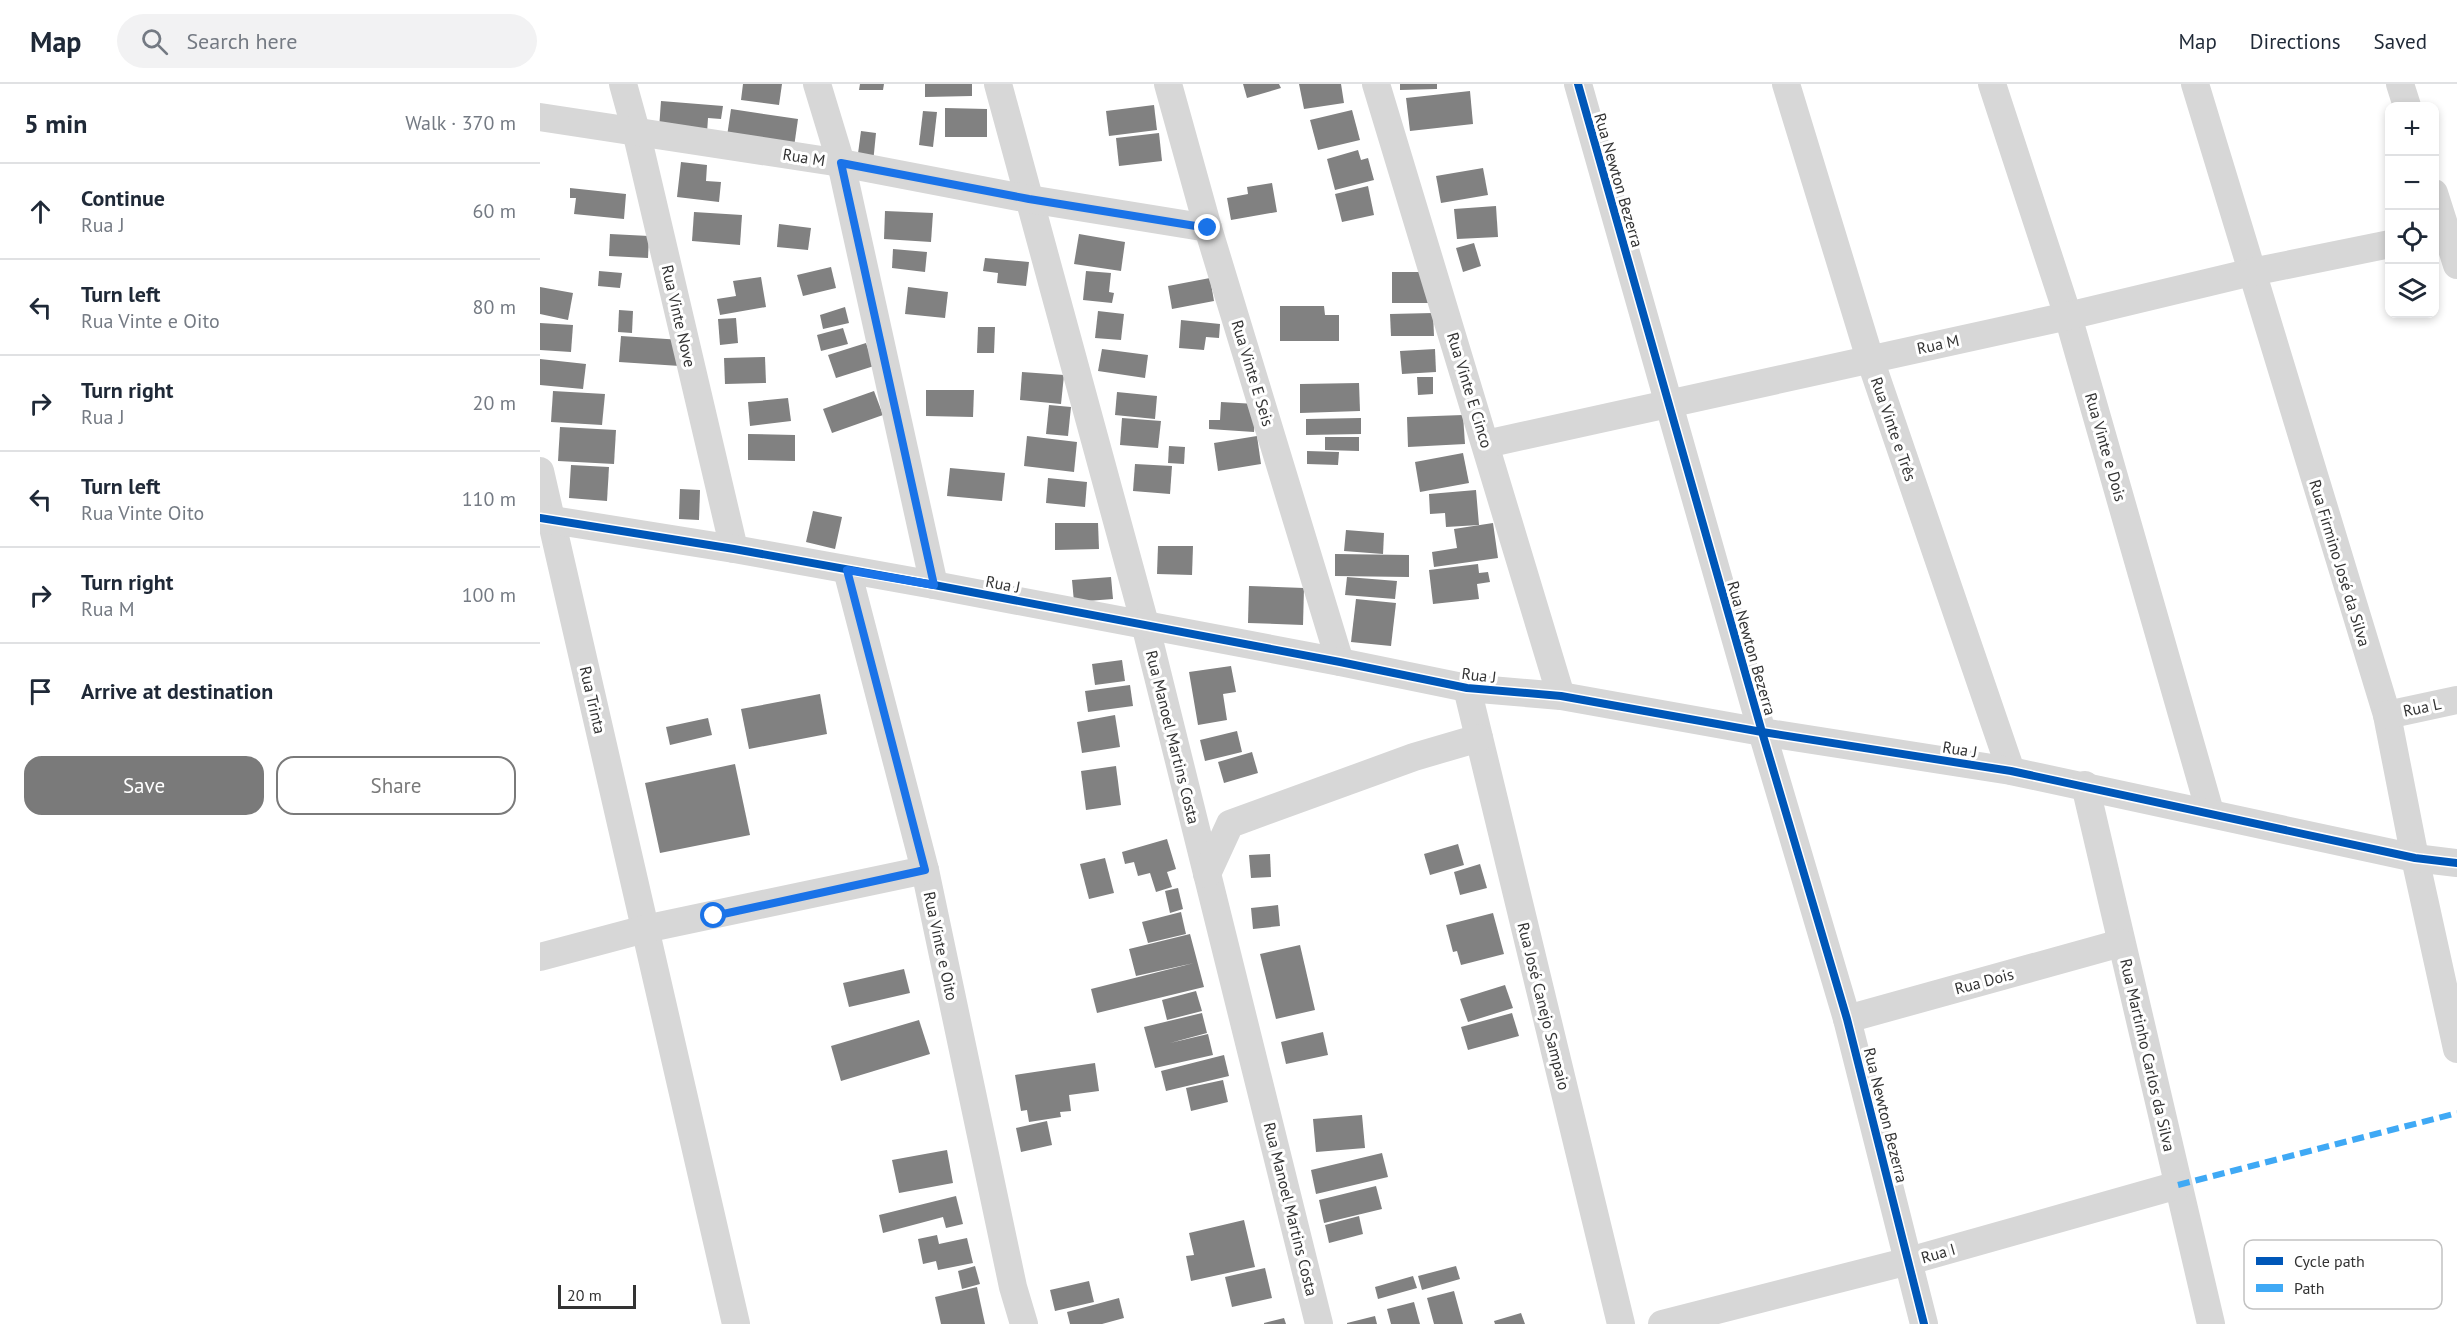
<!DOCTYPE html>
<meta charset="utf-8">
<style>
body{margin:0;font-family:"PT Sans",sans-serif;background:#f2f2f3;color:#1f2937}
.controls{position:absolute;right:18px;top:18px;display:grid;overflow:hidden;border-radius:12px;box-shadow:0 3px 9px #0003}
.controls button{width:54px;height:54px;display:grid;place-items:center;padding:0;border:0;border-bottom:2px solid #e0e1e3;background:#fff;color:#1f2937;font:30px sans-serif}
.scale{position:absolute;left:18px;bottom:15px;width:78px;box-sizing:border-box;padding-left:6px;border:3px solid #333;border-top:0;font-size:16px;line-height:21px;white-space:nowrap;color:#333;-webkit-text-stroke:4px #fff;paint-order:stroke}
.stop{position:absolute;width:18px;height:18px;margin:-14px;border:4px solid #1a73e8;border-radius:50%;background:#fff}
.stop.end{background:#1a73e8;border-color:#fff;box-shadow:0 2px 6px #0008}
.list{margin:0;padding:0;list-style:none}
h2{display:flex;justify-content:space-between;align-items:center;height:78px;margin:0;padding:0 24px;font-size:26px}
h2 small{font-size:20px;font-weight:400;color:#747a83}
.list li{display:grid;grid-template-columns:39px 1fr auto;gap:18px;align-items:center;box-sizing:border-box;height:96px;padding:0 24px;border-top:2px solid #e0e1e3}
.list b{display:block;font-size:22px;white-space:nowrap}
.list p{margin:0;font-size:20px;white-space:nowrap;color:#747a83}
.list em{font-size:20px;font-style:normal;color:#747a83}
.actions{display:flex;gap:12px;padding:18px 24px}
.actions a{flex:1;padding:14px 0;border:2px solid #7a7a7a;border-radius:18px;text-align:center;font-size:21px;color:#7a7a7a}
.actions .main{background:#7a7a7a;color:#fff}
.icon{flex:none;width:33px;height:33px;fill:none;stroke:currentColor;stroke-width:2;stroke-linecap:round;stroke-linejoin:round}
.map{position:relative;flex:none;width:1917px;height:1240px;overflow:hidden}
header{display:flex;align-items:center;gap:36px;box-sizing:border-box;height:84px;padding:0 30px;background:#fff;border-bottom:2px solid #e0e1e3}
header strong{font-size:28px}
nav{display:flex;gap:33px;margin-inline-start:auto;font-size:21px}
.search{width:420px;height:54px;background:#f2f2f3;display:flex;align-items:center;gap:15px;box-sizing:border-box;padding:0 21px;border-radius:33px;color:#747a83;font-size:22px}
main{display:flex}
aside{flex:1;background:#fff}
.map>svg:first-child{display:block}
</style>
<header>
<strong>Map</strong>
<div class="search"><svg class="icon" aria-label="search" viewBox="0 0 24 24"><circle cx="10" cy="10" r="6"/><path d="M15 15l6 6"/></svg>Search here</div>
<nav><a>Map</a><a>Directions</a><a>Saved</a></nav>
</header>
<main>
<aside>
<h2>5 min<small>Walk · 370 m</small></h2>
<ul class="list">
<li><svg class="icon" aria-label="ahead" viewBox="0 0 24 24"><path d="M12 20V5M6 11l6-6 6 6"/></svg><div><b>Continue</b><p>Rua J</p></div><em>60 m</em></li>
<li><svg class="icon" aria-label="left" viewBox="0 0 24 24"><path d="M17 20v-9H6M10 6l-5 5 5 5"/></svg><div><b>Turn left</b><p>Rua Vinte e Oito</p></div><em>80 m</em></li>
<li><svg class="icon" aria-label="right" viewBox="0 0 24 24"><path d="M7 20v-9h11M14 6l5 5-5 5"/></svg><div><b>Turn right</b><p>Rua J</p></div><em>20 m</em></li>
<li><svg class="icon" aria-label="left" viewBox="0 0 24 24"><path d="M17 20v-9H6M10 6l-5 5 5 5"/></svg><div><b>Turn left</b><p>Rua Vinte Oito</p></div><em>110 m</em></li>
<li><svg class="icon" aria-label="right" viewBox="0 0 24 24"><path d="M7 20v-9h11M14 6l5 5-5 5"/></svg><div><b>Turn right</b><p>Rua M</p></div><em>100 m</em></li>
<li><svg class="icon" aria-label="arrive" viewBox="0 0 24 24"><path d="M6 21V4h12l-3 4 3 4H6"/></svg><div><b>Arrive at destination</b></div></li>
</ul>
<div class="actions"><a class="main">Save</a><a>Share</a></div>
</aside>
<div class="map">
<svg width="1917" height="1240" viewBox="0 0 1917 1240">
<rect width="100%" height="100%" fill="#fff"/>
<g fill="#818181">
<path d="M 203,0 L 242,0 L 239,21 L 201,16 Z"/>
<path d="M 320,0 L 344,0 L 343,6 L 319,6 Z"/>
<path d="M 385,0 L 432,0 L 432,12 L 385,13 Z"/>
<path d="M 703,0 L 739,0 L 741,4 L 707,14 Z"/>
<path d="M 759,0 L 801,0 L 804,19 L 764,25 Z"/>
<path d="M 860,0 L 897,0 L 897,5 L 860,6 Z"/>
<path d="M 930,7 L 933,40 L 870,47 L 866,14 Z"/>
<path d="M 121,17 L 183,22 L 181,35 L 168,34 L 167,49 L 119,45 Z"/>
<path d="M 614,21 L 617,46 L 569,52 L 566,27 Z"/>
<path d="M 405,24 L 447,25 L 447,53 L 405,53 Z"/>
<path d="M 191,25 L 258,35 L 254,63 L 186,59 Z"/>
<path d="M 812,26 L 820,56 L 778,66 L 770,36 Z"/>
<path d="M 383,27 L 397,28 L 393,63 L 379,61 Z"/>
<path d="M 321,47 L 336,49 L 333,79 L 317,77 Z"/>
<path d="M 619,49 L 622,77 L 579,82 L 576,54 Z"/>
<path d="M 818,66 L 821,76 L 828,74 L 834,96 L 795,106 L 787,75 Z"/>
<path d="M 141,78 L 167,81 L 166,97 L 181,98 L 179,118 L 137,113 Z"/>
<path d="M 943,84 L 948,111 L 901,119 L 896,92 Z"/>
<path d="M 732,99 L 737,128 L 691,136 L 687,114 L 708,110 L 707,103 Z"/>
<path d="M 828,102 L 834,131 L 802,138 L 795,110 Z"/>
<path d="M 30,104 L 86,110 L 84,135 L 34,130 L 36,114 L 30,114 Z"/>
<path d="M 956,122 L 958,153 L 917,155 L 914,125 Z"/>
<path d="M 345,127 L 393,129 L 391,158 L 344,155 Z"/>
<path d="M 154,128 L 202,131 L 200,161 L 152,157 Z"/>
<path d="M 239,140 L 271,144 L 268,166 L 237,163 Z"/>
<path d="M 70,150 L 109,152 L 108,174 L 69,172 Z"/>
<path d="M 539,150 L 585,158 L 581,187 L 534,180 Z"/>
<path d="M 934,159 L 941,182 L 923,188 L 916,164 Z"/>
<path d="M 353,165 L 387,168 L 385,188 L 352,184 Z"/>
<path d="M 445,174 L 489,178 L 486,202 L 457,199 L 458,189 L 443,187 Z"/>
<path d="M 291,183 L 296,204 L 263,212 L 257,191 Z"/>
<path d="M 59,187 L 82,189 L 80,204 L 58,202 Z"/>
<path d="M 546,187 L 571,189 L 569,208 L 574,209 L 572,219 L 543,216 Z"/>
<path d="M 852,188 L 888,188 L 889,219 L 852,219 Z"/>
<path d="M 221,193 L 226,223 L 180,231 L 177,215 L 196,212 L 193,197 Z"/>
<path d="M 670,194 L 674,217 L 632,225 L 628,202 Z"/>
<path d="M 0,203 L 33,209 L 28,236 L 0,230 Z"/>
<path d="M 368,203 L 408,208 L 405,234 L 365,230 Z"/>
<path d="M 740,222 L 784,222 L 785,231 L 799,231 L 799,257 L 740,257 Z"/>
<path d="M 305,223 L 309,239 L 283,245 L 280,231 Z"/>
<path d="M 79,226 L 93,227 L 92,249 L 78,248 Z"/>
<path d="M 558,227 L 584,230 L 581,256 L 555,254 Z"/>
<path d="M 893,229 L 894,252 L 851,252 L 850,230 Z"/>
<path d="M 196,234 L 198,259 L 180,261 L 178,235 Z"/>
<path d="M 641,236 L 680,240 L 679,254 L 666,253 L 664,266 L 639,264 Z"/>
<path d="M 0,239 L 33,241 L 31,268 L 0,266 Z"/>
<path d="M 438,243 L 455,243 L 454,269 L 437,269 Z"/>
<path d="M 303,244 L 308,260 L 281,267 L 277,251 Z"/>
<path d="M 81,252 L 142,256 L 140,282 L 79,278 Z"/>
<path d="M 326,259 L 334,282 L 296,294 L 288,271 Z"/>
<path d="M 562,265 L 608,271 L 605,294 L 558,287 Z"/>
<path d="M 895,265 L 896,288 L 862,290 L 860,267 Z"/>
<path d="M 225,273 L 226,299 L 185,300 L 184,274 Z"/>
<path d="M 0,275 L 46,280 L 43,305 L 0,301 Z"/>
<path d="M 482,288 L 524,291 L 521,320 L 480,316 Z"/>
<path d="M 877,293 L 893,293 L 893,310 L 878,311 Z"/>
<path d="M 819,299 L 820,327 L 760,329 L 760,300 Z"/>
<path d="M 386,306 L 434,306 L 433,333 L 386,332 Z"/>
<path d="M 13,307 L 65,310 L 62,341 L 11,338 Z"/>
<path d="M 334,307 L 343,331 L 292,349 L 283,325 Z"/>
<path d="M 577,308 L 617,312 L 615,335 L 575,331 Z"/>
<path d="M 248,314 L 251,337 L 210,342 L 208,318 Z"/>
<path d="M 681,318 L 716,320 L 714,348 L 669,345 L 669,336 L 680,336 Z"/>
<path d="M 509,321 L 531,323 L 528,352 L 506,350 Z"/>
<path d="M 923,331 L 925,360 L 868,363 L 867,333 Z"/>
<path d="M 582,334 L 621,337 L 618,364 L 580,361 Z"/>
<path d="M 821,334 L 821,350 L 766,351 L 766,335 Z"/>
<path d="M 20,343 L 76,346 L 74,380 L 18,377 Z"/>
<path d="M 208,350 L 255,351 L 255,377 L 208,376 Z"/>
<path d="M 487,352 L 537,358 L 534,388 L 484,382 Z"/>
<path d="M 717,352 L 721,380 L 678,387 L 674,359 Z"/>
<path d="M 785,353 L 819,353 L 819,367 L 785,366 Z"/>
<path d="M 629,362 L 645,363 L 644,380 L 628,379 Z"/>
<path d="M 767,367 L 799,368 L 798,381 L 767,380 Z"/>
<path d="M 923,369 L 929,399 L 880,408 L 875,378 Z"/>
<path d="M 595,380 L 632,382 L 630,410 L 593,407 Z"/>
<path d="M 31,381 L 69,383 L 67,417 L 29,414 Z"/>
<path d="M 410,384 L 465,389 L 462,417 L 407,412 Z"/>
<path d="M 508,394 L 547,398 L 545,423 L 506,419 Z"/>
<path d="M 140,405 L 160,406 L 159,436 L 139,435 Z"/>
<path d="M 936,406 L 939,441 L 906,443 L 905,429 L 890,430 L 889,410 Z"/>
<path d="M 273,427 L 302,433 L 295,465 L 266,458 Z"/>
<path d="M 515,439 L 558,439 L 559,465 L 515,466 Z"/>
<path d="M 953,439 L 958,474 L 894,483 L 892,468 L 917,464 L 914,445 Z"/>
<path d="M 806,446 L 844,449 L 843,470 L 804,467 Z"/>
<path d="M 618,462 L 653,462 L 652,491 L 617,490 Z"/>
<path d="M 795,470 L 869,471 L 869,493 L 795,492 Z"/>
<path d="M 938,480 L 939,489 L 948,488 L 950,498 L 937,500 L 939,515 L 893,520 L 889,486 Z"/>
<path d="M 571,493 L 573,515 L 534,518 L 532,496 Z"/>
<path d="M 807,493 L 857,497 L 855,515 L 805,511 Z"/>
<path d="M 709,502 L 764,504 L 763,541 L 708,539 Z"/>
<path d="M 816,515 L 856,519 L 851,562 L 811,558 Z"/>
<path d="M 582,576 L 585,597 L 555,601 L 552,580 Z"/>
<path d="M 691,582 L 696,608 L 683,610 L 687,636 L 658,641 L 649,588 Z"/>
<path d="M 590,601 L 593,622 L 548,628 L 545,607 Z"/>
<path d="M 280,610 L 287,650 L 209,665 L 201,625 Z"/>
<path d="M 575,631 L 580,663 L 542,669 L 537,638 Z"/>
<path d="M 168,634 L 172,651 L 130,661 L 126,643 Z"/>
<path d="M 697,647 L 702,668 L 665,677 L 660,656 Z"/>
<path d="M 712,668 L 718,689 L 684,699 L 678,678 Z"/>
<path d="M 195,680 L 210,751 L 120,769 L 105,699 Z"/>
<path d="M 576,682 L 581,721 L 546,726 L 541,687 Z"/>
<path d="M 627,755 L 636,785 L 627,788 L 632,803 L 616,808 L 610,789 L 598,792 L 594,778 L 585,780 L 582,768 Z"/>
<path d="M 918,760 L 924,781 L 890,791 L 884,770 Z"/>
<path d="M 730,770 L 731,793 L 711,794 L 709,771 Z"/>
<path d="M 565,774 L 574,809 L 549,815 L 540,780 Z"/>
<path d="M 940,780 L 947,804 L 920,811 L 914,788 Z"/>
<path d="M 638,804 L 643,825 L 630,829 L 625,807 Z"/>
<path d="M 738,821 L 740,842 L 713,845 L 711,824 Z"/>
<path d="M 641,828 L 646,850 L 608,859 L 602,838 Z"/>
<path d="M 953,829 L 964,870 L 921,881 L 917,867 L 913,868 L 906,841 Z"/>
<path d="M 650,850 L 664,903 L 557,929 L 551,905 L 654,879 L 596,892 L 589,865 Z"/>
<path d="M 760,861 L 775,926 L 736,935 L 720,870 Z"/>
<path d="M 364,885 L 370,909 L 309,923 L 303,899 Z"/>
<path d="M 965,901 L 973,924 L 928,938 L 920,915 Z"/>
<path d="M 656,907 L 662,927 L 627,936 L 622,916 Z"/>
<path d="M 662,929 L 667,949 L 630,959 L 668,950 L 673,971 L 615,984 L 604,943 Z"/>
<path d="M 972,929 L 979,952 L 928,966 L 921,943 Z"/>
<path d="M 379,936 L 390,970 L 301,997 L 291,962 Z"/>
<path d="M 783,948 L 788,971 L 746,980 L 741,958 Z"/>
<path d="M 684,971 L 689,992 L 626,1007 L 621,987 Z"/>
<path d="M 555,979 L 559,1007 L 529,1011 L 531,1027 L 520,1028 L 521,1033 L 489,1038 L 487,1026 L 481,1027 L 475,991 Z"/>
<path d="M 683,996 L 688,1018 L 651,1027 L 646,1004 Z"/>
<path d="M 822,1031 L 825,1064 L 776,1068 L 773,1035 Z"/>
<path d="M 507,1037 L 512,1061 L 481,1068 L 476,1044 Z"/>
<path d="M 407,1066 L 413,1099 L 359,1109 L 352,1076 Z"/>
<path d="M 842,1069 L 848,1093 L 776,1110 L 771,1086 Z"/>
<path d="M 836,1102 L 842,1125 L 784,1139 L 779,1116 Z"/>
<path d="M 416,1112 L 423,1140 L 406,1144 L 403,1133 L 343,1149 L 339,1131 Z"/>
<path d="M 819,1132 L 823,1150 L 789,1159 L 785,1141 Z"/>
<path d="M 704,1136 L 715,1183 L 651,1197 L 646,1172 L 654,1171 L 649,1149 Z"/>
<path d="M 397,1151 L 399,1160 L 427,1154 L 433,1179 L 398,1186 L 396,1177 L 383,1180 L 378,1155 Z"/>
<path d="M 435,1182 L 440,1200 L 422,1205 L 418,1187 Z"/>
<path d="M 916,1182 L 920,1195 L 882,1206 L 878,1192 Z"/>
<path d="M 725,1184 L 732,1214 L 692,1223 L 685,1193 Z"/>
<path d="M 873,1192 L 877,1204 L 838,1215 L 835,1203 Z"/>
<path d="M 549,1197 L 554,1218 L 515,1227 L 510,1206 Z"/>
<path d="M 437,1203 L 445,1240 L 401,1240 L 395,1213 Z"/>
<path d="M 914,1207 L 923,1240 L 894,1240 L 887,1214 Z"/>
<path d="M 579,1214 L 584,1234 L 562,1240 L 530,1240 L 527,1228 Z"/>
<path d="M 874,1218 L 880,1240 L 851,1240 L 847,1225 Z"/>
<path d="M 981,1229 L 985,1240 L 955,1240 L 954,1237 Z"/>
<path d="M 835,1232 L 837,1240 L 807,1240 L 807,1239 Z"/>
<path d="M 744,1234 L 746,1240 L 724,1240 L 724,1239 Z"/>
</g>
<g fill="none" stroke-linecap="round" stroke-linejoin="round">
<g stroke="#d7d7d7" stroke-width="28">
<path d="M 83,0 L 96,47 L 194,465"/>
<path d="M 277,0 L 301,79 L 394,501"/>
<path d="M 458,0 L 605,540 L 779,1240"/>
<path d="M 628,0 L 668,144 L 800,578"/>
<path d="M 836,0 L 1021,612"/>
<path d="M 1038,0 L 1222,648 L 1307,935 L 1384,1240"/>
<path d="M 1246,0 L 1330,275 L 1471,687"/>
<path d="M 1452,0 L 1528,232 L 1670,728"/>
<path d="M 1655,0 L 1847,631 L 1875,774 L 1917,965"/>
<path d="M 1860,0 L 1867,22"/>
<path d="M 0,33 L 301,79 L 489,115 L 668,144"/>
<path d="M 1894,109 L 1917,181"/>
<path d="M 946,360 L 1528,232 L 1712,188 L 1850,160"/>
<path d="M 0,387 L 196,1240"/>
<path d="M 0,434 L 194,465 L 394,501 L 800,578 L 927,604 L 1021,612 L 1222,648 L 1471,687 L 1875,774 L 1917,779"/>
<path d="M 307,486 L 385,786 L 473,1203 L 484,1240"/>
<path d="M 927,604 L 1081,1240"/>
<path d="M 1847,631 L 1917,616"/>
<path d="M 1545,701 L 1671,1240"/>
<path d="M 667,790 L 690,740 L 874,673 L 939,654"/>
<path d="M 0,873 L 105,845 L 385,786"/>
<path d="M 1307,935 L 1581,859"/>
<path d="M 1122,1240 L 1369,1177 L 1638,1101"/>
</g>
<path stroke="#3fa9f5" stroke-width="6" stroke-dasharray="12 6" stroke-linecap="butt" d="M 1638,1101 L 1917,1029"/>
<g stroke="#fff" stroke-width="11">
<g id="cycleway">
<path d="M 1038,0 L 1222,648 L 1307,935 L 1384,1240"/>
<path d="M 0,434 L 194,465 L 394,501 L 800,578 L 927,604 L 1021,612 L 1222,648 L 1471,687 L 1875,774 L 1917,779"/>
</g>
</g>
<use href="#cycleway" stroke="#0057b8" stroke-width="8"/>
</g>
<g fill="none" stroke-linecap="round" stroke-linejoin="round">
<path stroke="#1a73e8" stroke-width="8" d="M 174,832 L 385,786 L 307,486 L 394,501 L 301,79 L 489,115 L 668,144"/>
</g>
<g text-anchor="middle" stroke-width="6" stroke-linejoin="round" paint-order="stroke">
<g font-size="16" fill="#333" stroke="#fff">
<text transform="translate(264 73) rotate(9)" y="6">Rua M</text>
<text transform="translate(1079 96) rotate(74)" y="6">Rua Newton Bezerra</text>
<text transform="translate(139 232) rotate(77)" y="6">Rua Vinte Nove</text>
<text transform="translate(1398 260) rotate(-12)" y="6">Rua M</text>
<text transform="translate(713 289) rotate(73)" y="6">Rua Vinte E Seis</text>
<text transform="translate(930 306) rotate(73)" y="6">Rua Vinte E Cinco</text>
<text transform="translate(1354 345) rotate(71)" y="6">Rua Vinte e Três</text>
<text transform="translate(1566 363) rotate(74)" y="6">Rua Vinte e Dois</text>
<text transform="translate(1800 479) rotate(73)" y="6">Rua Firmino José da Silva</text>
<text transform="translate(463 500) rotate(11)" y="6">Rua J</text>
<text transform="translate(1212 564) rotate(74)" y="6">Rua Newton Bezerra</text>
<text transform="translate(939 591) rotate(7)" y="6">Rua J</text>
<text transform="translate(53 616) rotate(77)" y="6">Rua Trinta</text>
<text transform="translate(1882 623) rotate(-12)" y="6">Rua L</text>
<text transform="translate(633 653) rotate(76)" y="6">Rua Manoel Martins Costa</text>
<text transform="translate(1420 665) rotate(9)" y="6">Rua J</text>
<text transform="translate(401 862) rotate(78)" y="6">Rua Vinte e Oito</text>
<text transform="translate(1444 897) rotate(-15)" y="6">Rua Dois</text>
<text transform="translate(1004 922) rotate(76)" y="6">Rua José Canejo Sampaio</text>
<text transform="translate(1608 971) rotate(77)" y="6">Rua Martinho Carlos da Silva</text>
<text transform="translate(1346 1031) rotate(76)" y="6">Rua Newton Bezerra</text>
<text transform="translate(751 1125) rotate(76)" y="6">Rua Manoel Martins Costa</text>
<text transform="translate(1398 1169) rotate(-16)" y="6">Rua I</text>
</g>
</g>
<rect x="1704" y="1156" width="198" height="69" rx="9" fill="#fff" stroke="#c2c2c2" stroke-width="1.5"/>
<rect x="1716" y="1173" width="27" height="8" fill="#0057b8"/>
<rect x="1716" y="1200" width="27" height="8" fill="#3fa9f5"/>
<g font-size="16" fill="#333">
<text x="1754" y="1183">Cycle path</text>
<text x="1754" y="1210">Path</text>
</g>
</svg>
<div class="controls">
<button>+</button>
<button>−</button>
<button><svg class="icon" aria-label="locate" viewBox="0 0 24 24"><circle cx="12" cy="12" r="6"/><path d="M12 2v4M12 18v4M2 12h4M18 12h4"/></svg></button>
<button><svg class="icon" aria-label="layers" viewBox="0 0 24 24"><path d="M12 4l9 5-9 5-9-5zM3 14l9 5 9-5"/></svg></button>
</div>
<div class="scale">20 m</div>
<div class="stop" style="left:174px;top:832px"></div>
<div class="stop end" style="left:668px;top:144px"></div>
</div>
</main>
